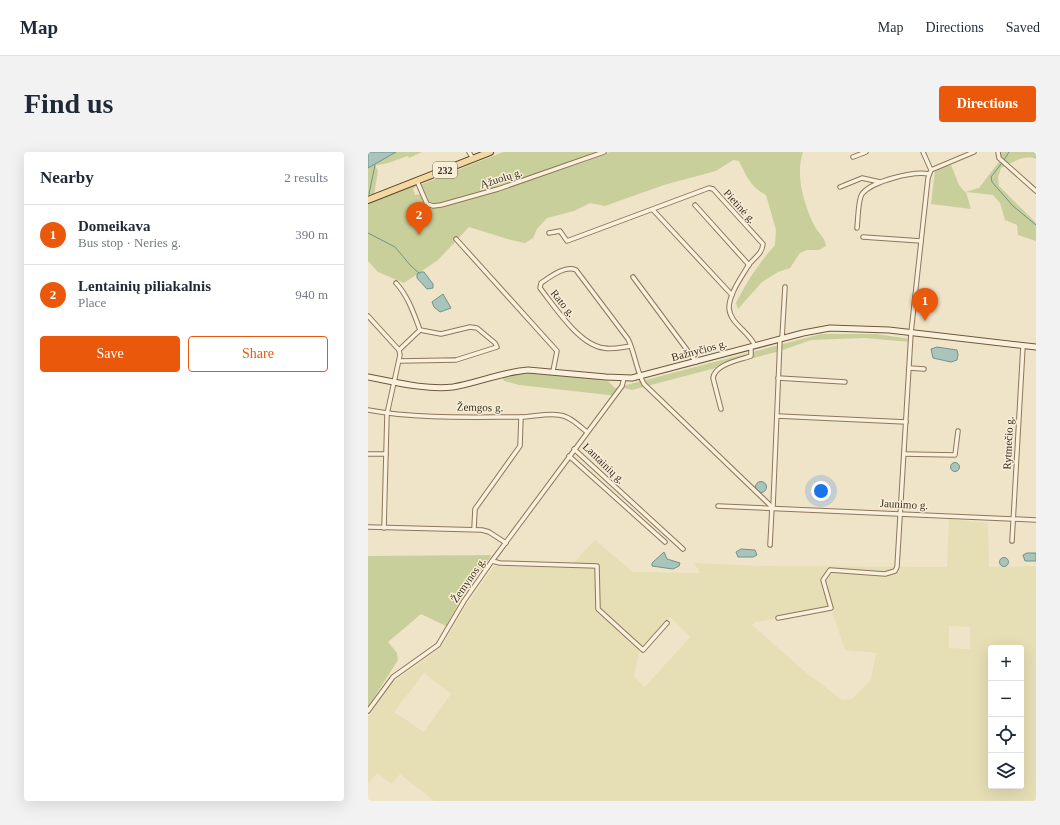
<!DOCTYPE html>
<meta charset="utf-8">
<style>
body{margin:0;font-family:"Times New Roman",serif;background:#f2f2f3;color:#1f2937}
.controls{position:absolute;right:12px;bottom:12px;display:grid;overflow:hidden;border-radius:4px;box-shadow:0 4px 16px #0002}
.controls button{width:36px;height:36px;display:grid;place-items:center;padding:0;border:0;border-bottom:1px solid #e0e1e3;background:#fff;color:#1f2937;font:20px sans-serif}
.you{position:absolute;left:453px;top:339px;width:14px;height:14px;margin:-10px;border:3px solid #fff;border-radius:50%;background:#1a73e8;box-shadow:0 0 0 6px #1a73e833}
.badge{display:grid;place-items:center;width:26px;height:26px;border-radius:50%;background:#ea580c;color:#fff;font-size:13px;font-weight:700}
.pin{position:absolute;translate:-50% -33px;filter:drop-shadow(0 1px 2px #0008)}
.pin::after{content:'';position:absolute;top:21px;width:14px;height:12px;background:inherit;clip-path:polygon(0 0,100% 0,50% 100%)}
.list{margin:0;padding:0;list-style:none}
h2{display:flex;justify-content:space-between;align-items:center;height:52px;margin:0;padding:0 16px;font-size:17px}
h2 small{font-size:13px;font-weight:400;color:#747a83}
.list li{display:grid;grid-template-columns:26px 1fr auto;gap:12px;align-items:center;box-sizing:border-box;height:60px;padding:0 16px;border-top:1px solid #e0e1e3}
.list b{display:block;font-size:15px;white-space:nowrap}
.list p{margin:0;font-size:13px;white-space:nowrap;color:#747a83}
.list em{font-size:13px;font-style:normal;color:#747a83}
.actions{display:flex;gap:8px;padding:12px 16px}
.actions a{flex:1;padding:9px 0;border:1px solid #ea580c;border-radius:4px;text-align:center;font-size:14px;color:#ea580c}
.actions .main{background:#ea580c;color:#fff}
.icon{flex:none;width:22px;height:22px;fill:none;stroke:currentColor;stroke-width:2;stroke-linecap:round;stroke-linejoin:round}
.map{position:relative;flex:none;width:668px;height:649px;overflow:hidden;border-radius:4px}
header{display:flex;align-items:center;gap:24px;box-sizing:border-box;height:56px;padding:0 20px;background:#fff;border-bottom:1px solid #e0e1e3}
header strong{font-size:19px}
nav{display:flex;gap:22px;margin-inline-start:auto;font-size:14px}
.intro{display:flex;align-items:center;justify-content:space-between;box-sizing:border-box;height:96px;padding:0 24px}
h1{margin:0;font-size:28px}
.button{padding:10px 18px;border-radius:4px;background:#ea580c;color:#fff;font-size:14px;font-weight:700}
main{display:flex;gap:24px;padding:0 24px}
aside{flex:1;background:#fff;border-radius:4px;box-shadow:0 4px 16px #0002}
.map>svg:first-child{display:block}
</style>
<header>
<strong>Map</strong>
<nav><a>Map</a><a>Directions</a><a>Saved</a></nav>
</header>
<div class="intro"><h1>Find us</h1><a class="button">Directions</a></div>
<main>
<aside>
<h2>Nearby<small>2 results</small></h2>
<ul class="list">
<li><span class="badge">1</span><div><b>Domeikava</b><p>Bus stop · Neries g.</p></div><em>390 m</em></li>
<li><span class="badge">2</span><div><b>Lentainių piliakalnis</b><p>Place</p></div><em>940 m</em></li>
</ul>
<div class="actions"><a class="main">Save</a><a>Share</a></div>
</aside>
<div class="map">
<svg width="668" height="649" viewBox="0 0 668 649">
<rect width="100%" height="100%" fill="#f0e4c8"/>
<path fill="#e6deb5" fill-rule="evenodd" d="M 581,367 L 620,371 L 621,415 L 668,414 L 668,649 L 66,649 L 32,622 L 24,632 L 9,621 L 0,632 L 0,565 L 24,531 L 70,498 L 76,491 L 97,455 L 126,414 L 201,416 L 227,388 L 265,420 L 332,421 L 326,411 L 395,414 L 579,415 ZM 463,456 L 477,498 L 508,501 L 503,528 L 484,547 L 474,548 L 435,518 L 384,473 L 388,470 ZM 302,465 L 322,485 L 277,535 L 266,525 L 271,500 ZM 581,474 L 602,475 L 602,497 L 581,496 ZM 623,496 L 653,496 L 653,634 L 623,634 ZM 56,521 L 83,542 L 56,580 L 26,560 Z"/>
<g fill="#c9cf9b">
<path d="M 28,0 L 54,0 L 41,6 L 40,4 C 29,7 19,13 7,13 L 10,19 L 6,43 L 0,45 L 0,16 Z"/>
<path d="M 135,0 L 233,0 C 207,8 77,59 60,51 L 52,33 Z"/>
<path d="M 242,0 L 435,0 C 427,23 436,52 446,73 C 450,81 457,85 458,94 L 451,98 L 439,98 L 432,101 L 422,116 L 410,120 L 394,130 L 370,157 L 368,151 C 379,129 391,111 407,93 L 408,78 L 398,43 C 383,36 378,23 371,9 L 365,8 L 348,19 L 296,33 L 237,54 L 222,51 L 206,59 L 179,66 L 169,77 L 165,86 L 157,91 L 143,88 L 101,75 L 70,108 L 36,131 L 10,120 L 0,109 L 0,52 L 49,33 L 45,37 L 47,43 L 53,42 L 57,54 L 64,55 L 187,19 Z"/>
<path d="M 632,0 L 668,0 L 668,7 C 656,2 643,11 633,16 L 630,25 L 631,34 L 668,71 L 668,89 L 650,83 L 649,73 L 637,68 L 632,51 L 625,43 L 598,40 L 603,57 L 563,52 L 567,18 L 583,13 L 591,33 L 597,40 L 611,36 L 633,7 Z"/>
<path d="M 453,182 L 508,182 L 543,187 L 542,190 L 497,186 L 443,188 L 412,199 L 264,238 L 256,236 L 249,244 L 151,233 L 136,229 L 134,225 L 160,220 L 215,225 L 240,229 L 247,236 Z"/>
<path d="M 122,403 L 123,404 L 93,447 L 78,474 L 53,462 L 20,490 L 29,501 L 30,508 L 0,555 L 0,404 Z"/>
</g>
<g fill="#a9c4bc" stroke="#6f938a">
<path d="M 0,0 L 28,0 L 0,16 Z"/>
<path d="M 53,120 L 56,120 L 65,132 L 65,136 L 59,137 L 49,126 L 49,122 Z"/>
<path d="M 75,142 L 83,156 L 72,160 L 66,155 L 64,150 Z"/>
<path d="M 569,195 L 589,198 L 590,203 L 589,208 L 583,210 L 565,206 L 563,197 Z"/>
<circle cx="587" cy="315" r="4.5"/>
<circle cx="393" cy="335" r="5.5"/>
<path d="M 373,397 L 387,398 L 389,403 L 385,405 L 370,405 L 368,400 Z"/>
<path d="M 296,400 L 299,407 L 312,411 L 311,414 L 305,417 L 284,414 L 284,411 Z"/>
<path d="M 659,401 L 668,401 L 668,409 L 657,409 L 655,403 Z"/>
<circle cx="636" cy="410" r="4.5"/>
</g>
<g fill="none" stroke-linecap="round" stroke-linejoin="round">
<g stroke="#6f938a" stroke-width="1">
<path d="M 636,8 L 641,0"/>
<path d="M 633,12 L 623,25 L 624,30 L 645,54 L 668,73"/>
<path d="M 1,42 L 7,13"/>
<path d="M 0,81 L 27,95 L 43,114 L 51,121"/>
</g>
<g stroke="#8d765c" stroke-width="5.5">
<g id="street">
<path d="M 101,0 L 105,7"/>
<path d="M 630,0 L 631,6 L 668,39"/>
<path d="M 485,5 L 498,0"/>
<path d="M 563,18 L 606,0"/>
<path d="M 49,29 L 59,52 L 65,54 L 73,53 L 130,37 L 236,0"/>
<path d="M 472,35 L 494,26 L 512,30"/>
<path d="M 327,53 L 381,113"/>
<path d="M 285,58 L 364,143"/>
<path d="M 489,76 C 490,68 490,48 494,42 C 504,29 545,19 561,22"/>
<path d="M 181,81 L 192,79 L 199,89 L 341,36 L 345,37 L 395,92 C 394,103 385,106 380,114 C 373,126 361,142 361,156 C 362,172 381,179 387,194"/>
<path d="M 495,85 L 553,89"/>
<path d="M 88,87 L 189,199 L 185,219"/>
<path d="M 265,125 L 328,210"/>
<path d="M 28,131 C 40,144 46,162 52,178 L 73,182 L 102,175 L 109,176 L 127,191 L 129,195 L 88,208 L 31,209"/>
<path d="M 0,164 L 31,198 L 32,203 L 19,262 L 16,376"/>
<path d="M 414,186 L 417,135"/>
<path d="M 263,194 C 254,195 245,198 236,196 C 211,193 187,155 172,136 L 173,131 C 182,125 197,113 208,118 L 260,187 C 267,201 268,218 276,232 L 404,355 L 402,393"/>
<path d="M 31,198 L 52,178"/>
<path d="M 541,216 L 556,217"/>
<path d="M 410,226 L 477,230"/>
<path d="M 353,257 L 345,226 C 347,212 372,208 383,204 L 383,195"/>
<path d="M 0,258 C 49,267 102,265 152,265 C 164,265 179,261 191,263 C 202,264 211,274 219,280"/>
<path d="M 409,264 L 538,270"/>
<path d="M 206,297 L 315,397"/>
<path d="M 0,302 L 18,302"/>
<path d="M 536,302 L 587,303 L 590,279"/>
<path d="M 201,304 L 297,390"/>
<path d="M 350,354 L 668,368"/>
<path d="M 405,355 L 412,187"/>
<path d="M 0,375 L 114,378 L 121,380 L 138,391"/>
<path d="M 106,377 L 107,357 L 152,294 L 153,265"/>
<path d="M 644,389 L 655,194"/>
<path d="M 124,409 L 132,411 L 229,414 L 230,457 L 275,498 L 299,471"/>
<path d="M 410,466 L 463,456 L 455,428 L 462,418 L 517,422 L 527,419 L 529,415 L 543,181 L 560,26 L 563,18 L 555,0"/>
<path d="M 0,559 L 25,525 L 70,493 L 96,449 L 124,409 L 254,234 L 256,226"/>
</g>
</g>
<g stroke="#6f573f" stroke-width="7">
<path id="secondary" d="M 0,225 C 27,230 57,238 85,235 C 110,231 134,220 160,218 L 238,225 L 264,226 L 435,181 L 462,176 L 521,178 L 668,195"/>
</g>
<g stroke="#5b4430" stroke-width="8">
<path id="primary" d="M 0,48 L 122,0"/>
</g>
<use href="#street" stroke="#faf1dc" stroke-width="3.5"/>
<use href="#secondary" stroke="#faf1dc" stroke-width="5"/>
<use href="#primary" stroke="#f3d9a0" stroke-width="6"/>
</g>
<g text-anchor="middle" stroke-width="3" stroke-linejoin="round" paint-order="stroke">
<rect fill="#f7eed8" stroke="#756857" stroke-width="1" x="65" y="10" width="24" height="16" rx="3"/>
<g font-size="10" font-weight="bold" fill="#3d2e20">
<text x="77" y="22">232</text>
</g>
<g font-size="11" fill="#3d2e20" stroke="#f7eed8">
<text transform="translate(133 26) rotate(-18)" y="4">Ąžuolų g.</text>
<text transform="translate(372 54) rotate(48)" y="4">Pietinė g.</text>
<text transform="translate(195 151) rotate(51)" y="4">Rato g.</text>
<text transform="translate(331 198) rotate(-15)" y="4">Bažnyčios g.</text>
<text transform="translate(112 255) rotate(1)" y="4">Žemgos g.</text>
<text transform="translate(640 291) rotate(-87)" y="4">Rytmečio g.</text>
<text transform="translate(236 311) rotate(44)" y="4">Lantainių g.</text>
<text transform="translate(536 352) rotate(3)" y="4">Jaunimo g.</text>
<text transform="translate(100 428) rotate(-55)" y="4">Žemynos g.</text>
</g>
</g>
</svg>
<div class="controls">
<button>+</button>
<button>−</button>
<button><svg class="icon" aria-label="locate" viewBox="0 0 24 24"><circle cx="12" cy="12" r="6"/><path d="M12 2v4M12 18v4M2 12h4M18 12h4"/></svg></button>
<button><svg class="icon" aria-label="layers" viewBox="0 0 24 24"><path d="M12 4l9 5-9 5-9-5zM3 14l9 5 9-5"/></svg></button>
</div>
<div class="you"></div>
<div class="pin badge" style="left:557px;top:169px">1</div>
<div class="pin badge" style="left:51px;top:83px">2</div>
</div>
</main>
